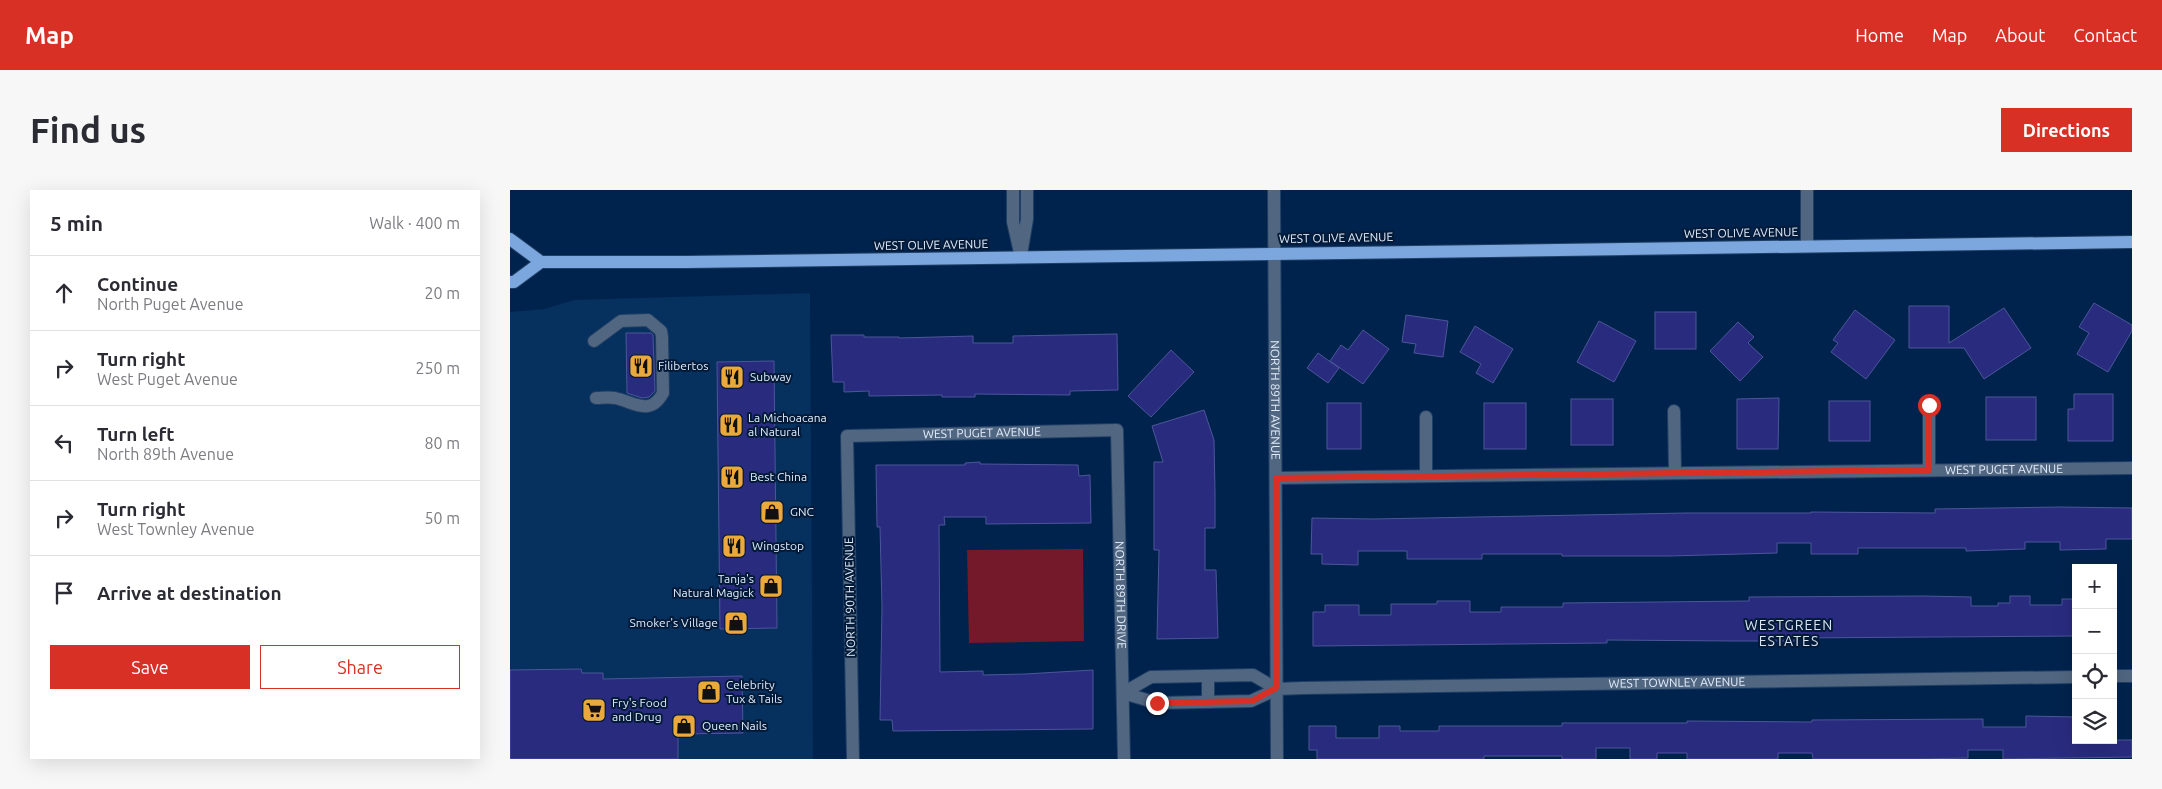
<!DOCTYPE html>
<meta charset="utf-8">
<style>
body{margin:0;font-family:Ubuntu,sans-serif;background:#f7f7f7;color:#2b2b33}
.controls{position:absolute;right:15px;bottom:15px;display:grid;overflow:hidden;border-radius:0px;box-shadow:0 5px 20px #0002}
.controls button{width:45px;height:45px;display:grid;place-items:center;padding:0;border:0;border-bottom:1px solid #e1e1e2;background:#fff;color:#2b2b33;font:25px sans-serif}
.stop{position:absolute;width:15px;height:15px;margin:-11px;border:4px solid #d93025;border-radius:50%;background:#fff}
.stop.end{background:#d93025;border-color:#fff;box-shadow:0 1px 5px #0008}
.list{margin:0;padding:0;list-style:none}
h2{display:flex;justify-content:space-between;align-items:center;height:65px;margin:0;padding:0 20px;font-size:21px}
h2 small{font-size:16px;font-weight:400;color:#7c7c81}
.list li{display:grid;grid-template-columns:32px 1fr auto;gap:15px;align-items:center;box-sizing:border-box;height:75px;padding:0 20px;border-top:1px solid #e1e1e2}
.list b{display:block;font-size:19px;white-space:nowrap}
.list p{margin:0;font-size:16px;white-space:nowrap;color:#7c7c81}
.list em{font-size:16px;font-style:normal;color:#7c7c81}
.actions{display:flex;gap:10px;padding:15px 20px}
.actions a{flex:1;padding:11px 0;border:1px solid #d93025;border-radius:0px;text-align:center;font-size:18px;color:#d93025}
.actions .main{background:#d93025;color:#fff}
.icon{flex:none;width:28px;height:28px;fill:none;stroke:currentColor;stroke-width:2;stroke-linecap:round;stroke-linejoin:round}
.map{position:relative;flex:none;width:1622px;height:569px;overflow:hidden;border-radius:0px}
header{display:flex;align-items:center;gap:30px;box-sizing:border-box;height:70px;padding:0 25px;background:#d93025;color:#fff}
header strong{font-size:24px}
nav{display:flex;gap:28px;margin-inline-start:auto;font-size:18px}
.intro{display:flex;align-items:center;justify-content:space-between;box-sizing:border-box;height:120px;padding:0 30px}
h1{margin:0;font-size:35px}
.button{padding:12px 22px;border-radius:0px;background:#d93025;color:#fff;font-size:18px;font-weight:700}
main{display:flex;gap:30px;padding:0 30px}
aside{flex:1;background:#fff;border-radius:0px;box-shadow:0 5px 20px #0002}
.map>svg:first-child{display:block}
</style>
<header>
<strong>Map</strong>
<nav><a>Home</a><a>Map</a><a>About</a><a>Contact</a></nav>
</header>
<div class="intro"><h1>Find us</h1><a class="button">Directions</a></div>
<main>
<aside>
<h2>5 min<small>Walk · 400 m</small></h2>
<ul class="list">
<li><svg class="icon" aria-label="ahead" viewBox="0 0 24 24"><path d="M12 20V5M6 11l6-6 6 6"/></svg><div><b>Continue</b><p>North Puget Avenue</p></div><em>20 m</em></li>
<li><svg class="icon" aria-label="right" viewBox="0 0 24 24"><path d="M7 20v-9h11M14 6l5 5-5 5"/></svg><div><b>Turn right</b><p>West Puget Avenue</p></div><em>250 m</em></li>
<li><svg class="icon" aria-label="left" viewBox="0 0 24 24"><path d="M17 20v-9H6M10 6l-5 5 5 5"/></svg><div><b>Turn left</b><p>North 89th Avenue</p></div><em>80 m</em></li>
<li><svg class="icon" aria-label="right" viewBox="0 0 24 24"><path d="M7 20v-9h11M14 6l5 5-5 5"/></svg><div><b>Turn right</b><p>West Townley Avenue</p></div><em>50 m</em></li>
<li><svg class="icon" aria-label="arrive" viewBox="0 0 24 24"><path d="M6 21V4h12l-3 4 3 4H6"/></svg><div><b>Arrive at destination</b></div></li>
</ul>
<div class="actions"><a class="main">Save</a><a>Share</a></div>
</aside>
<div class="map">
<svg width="1622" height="569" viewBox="0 0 1622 569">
<rect width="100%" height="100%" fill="#00234d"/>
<path fill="#06305e" d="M 300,103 L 303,569 L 0,569 L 0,122 L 34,119 L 64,110 Z"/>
<path fill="#73192a" d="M 573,359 L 574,451 L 459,453 L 457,360 Z"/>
<g fill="#292b7f" stroke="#4c5699">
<path d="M 1584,113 L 1622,135 L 1622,141 L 1598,182 L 1567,164 L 1579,143 L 1569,137 Z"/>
<path d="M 1399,116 L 1439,116 L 1439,153 L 1494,118 L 1521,158 L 1474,189 L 1454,158 L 1399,158 Z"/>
<path d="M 1345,120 L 1385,150 L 1356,189 L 1321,162 L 1328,153 L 1323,150 Z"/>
<rect x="1145" y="122" width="41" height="37"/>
<path d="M 896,125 L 938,131 L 933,167 L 904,163 L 906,154 L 892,152 Z"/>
<path d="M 1089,131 L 1126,151 L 1104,192 L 1067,172 Z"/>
<path d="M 1228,132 L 1244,147 L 1238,153 L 1253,167 L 1230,191 L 1200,161 Z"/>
<path d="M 965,136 L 1003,159 L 983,193 L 966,183 L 971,174 L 950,162 Z"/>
<path d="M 853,140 L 879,159 L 853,194 L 820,171 L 831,155 L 838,160 Z"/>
<path d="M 116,143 L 141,143 L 143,145 L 145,201 L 139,207 L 132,208 L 117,203 Z"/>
<path d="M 607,144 L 608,200 L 560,201 L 560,205 L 465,204 L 465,207 L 432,207 L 432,205 L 359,206 L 359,201 L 334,202 L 334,192 L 323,192 L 321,145 L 354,145 L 354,147 L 389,147 L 389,148 L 463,146 L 463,153 L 503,153 L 503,146 Z"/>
<path d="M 661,160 L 684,182 L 641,227 L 618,206 Z"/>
<path d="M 808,163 L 829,178 L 818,193 L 797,178 Z"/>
<path d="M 264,171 L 267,438 L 210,439 L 207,172 Z"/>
<path d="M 1564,204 L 1603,204 L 1603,251 L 1558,251 L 1558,219 L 1564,219 Z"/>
<rect x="1476" y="207" width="50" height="43"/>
<path d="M 1269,208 L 1268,259 L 1227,259 L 1227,209 Z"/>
<rect x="1061" y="209" width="42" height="46"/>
<rect x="1319" y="211" width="41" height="40"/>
<rect x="817" y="213" width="34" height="46"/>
<rect x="974" y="213" width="42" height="46"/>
<path d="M 694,220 L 704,250 L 705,302 L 705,338 L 695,338 L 695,380 L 706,380 L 708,448 L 647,449 L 649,360 L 644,360 L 644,272 L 653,272 L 642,236 Z"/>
<path d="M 470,272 L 470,274 L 568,275 L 569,286 L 580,285 L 581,333 L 476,334 L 476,327 L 434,327 L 435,335 L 429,335 L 430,482 L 473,481 L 473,485 L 515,484 L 583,480 L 583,539 L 383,541 L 382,530 L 370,530 L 372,417 L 370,337 L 367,337 L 366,275 L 455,275 L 455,273 Z"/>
<path d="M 1550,317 L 1622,318 L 1622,349 L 1596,349 L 1596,359 L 1550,360 L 1550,352 L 1515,352 L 1515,359 L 1456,361 L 1456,358 L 1348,358 L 1348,364 L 1301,364 L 1301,353 L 1267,353 L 1267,363 L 1160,366 L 1052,366 L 1052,364 L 972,364 L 972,369 L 897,369 L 897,361 L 848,361 L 848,375 L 812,374 L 812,364 L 801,364 L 802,328 L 863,329 L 1176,323 L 1301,323 L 1301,322 L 1425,323 L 1425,319 Z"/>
<path d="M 1414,406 L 1461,407 L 1461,416 L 1488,416 L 1488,413 L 1500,413 L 1500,406 L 1520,406 L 1520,415 L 1552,415 L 1552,409 L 1566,409 L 1566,446 L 1285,448 L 1285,451 L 1223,451 L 1097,450 L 1097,453 L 803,456 L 803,422 L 815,422 L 815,415 L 849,415 L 849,425 L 881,425 L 881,414 L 927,414 L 927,411 L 960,411 L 960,422 L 991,422 L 991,417 L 1053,417 L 1053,413 L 1239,411 L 1239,407 Z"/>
<path d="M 71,479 L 72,483 L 93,483 L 93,489 L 232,486 L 233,543 L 168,544 L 168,569 L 0,569 L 0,480 Z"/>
<path d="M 1516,526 L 1566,527 L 1566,550 L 1622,550 L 1622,567 L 1493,569 L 1493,560 L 1458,560 L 1458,568 L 1410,569 L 1303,569 L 1302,563 L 1268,563 L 1268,569 L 1177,569 L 1177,563 L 1147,563 L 1147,569 L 1120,569 L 1120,558 L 1086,558 L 1086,569 L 1052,569 L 1052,566 L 974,566 L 974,569 L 807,569 L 807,560 L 799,560 L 799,536 L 826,536 L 826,548 L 869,548 L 869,536 L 890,536 L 890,541 L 929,541 L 929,536 L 1052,536 L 1052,533 L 1177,533 L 1177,531 L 1302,532 L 1302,530 L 1473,529 L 1473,537 L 1516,537 Z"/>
</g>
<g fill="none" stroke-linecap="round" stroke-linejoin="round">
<g stroke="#203f65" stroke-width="14">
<g id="minor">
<path d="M 503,0 L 503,32 L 511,67"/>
<path id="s1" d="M 764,0 L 767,569"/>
<path d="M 1297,56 L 1297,0"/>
<path d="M 512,59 L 517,29 L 517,0"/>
<path d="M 84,151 L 111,131 L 138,130 L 151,141 L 152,147 L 153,203 C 140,227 124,212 105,208 C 99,207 92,208 86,208"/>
<path d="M 1419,215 L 1419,280"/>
<path d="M 1164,221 L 1165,283"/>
<path d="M 916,227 L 916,286"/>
<path id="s2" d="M 766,288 L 1622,278"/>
<path d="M 698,486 L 698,512"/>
<path d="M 1603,486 L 1622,486"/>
<path id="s3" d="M 613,503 L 647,513 L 741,511 L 767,499 L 793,498 L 1566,487"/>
<path d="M 613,503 L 641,487 L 743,485 L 767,499"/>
<path id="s4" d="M 343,569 L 337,246 L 607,240 L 614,569"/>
</g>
</g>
<g stroke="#203f65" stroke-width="14">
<g id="major">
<path d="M 0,49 L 31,72 L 176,72 L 1622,52"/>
<path d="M 0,92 L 4,92 L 31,72"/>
</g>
</g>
<use href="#minor" stroke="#516680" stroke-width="12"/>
<use href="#major" stroke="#7ca7de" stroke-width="12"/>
</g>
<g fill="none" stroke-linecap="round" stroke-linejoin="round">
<path stroke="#d93025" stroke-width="6" d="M 647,513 L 742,511 L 766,498 L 766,288 L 1419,280 L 1419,215"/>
</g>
<defs>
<g id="restaurant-square" transform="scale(1.25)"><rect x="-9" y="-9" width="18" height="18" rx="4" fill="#eca93b" stroke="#031a38"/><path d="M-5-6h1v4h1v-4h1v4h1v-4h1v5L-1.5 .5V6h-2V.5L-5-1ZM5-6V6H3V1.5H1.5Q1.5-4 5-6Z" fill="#111"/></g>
<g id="shop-square" transform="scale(1.25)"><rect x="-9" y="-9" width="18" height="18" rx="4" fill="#eca93b" stroke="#031a38"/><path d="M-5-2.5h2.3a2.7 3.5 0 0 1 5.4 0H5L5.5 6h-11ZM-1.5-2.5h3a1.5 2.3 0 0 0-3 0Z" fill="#111"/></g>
<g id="supermarket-square" transform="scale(1.25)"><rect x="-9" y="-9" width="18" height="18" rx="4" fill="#eca93b" stroke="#031a38"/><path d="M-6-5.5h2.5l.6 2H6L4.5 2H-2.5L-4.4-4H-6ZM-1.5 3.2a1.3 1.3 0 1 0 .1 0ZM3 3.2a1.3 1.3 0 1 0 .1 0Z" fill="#111"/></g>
</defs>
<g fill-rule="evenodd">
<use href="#restaurant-square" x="131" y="176"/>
<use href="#restaurant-square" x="222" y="187"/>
<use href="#restaurant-square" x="221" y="235"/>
<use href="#restaurant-square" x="222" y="287"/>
<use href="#shop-square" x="262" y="322"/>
<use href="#restaurant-square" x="224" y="356"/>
<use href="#shop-square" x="261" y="396"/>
<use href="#shop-square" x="226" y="433"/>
<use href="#shop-square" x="199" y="502"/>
<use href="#supermarket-square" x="84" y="520"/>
<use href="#shop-square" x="174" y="536"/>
</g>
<g text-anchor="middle" stroke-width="4" stroke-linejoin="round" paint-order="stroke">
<g font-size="12" fill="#e2edfb" stroke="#031a38">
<text transform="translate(1231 43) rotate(-1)" y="4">WEST OLIVE AVENUE</text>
<text transform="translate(826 48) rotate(-1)" y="4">WEST OLIVE AVENUE</text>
<text transform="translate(421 55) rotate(-1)" y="4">WEST OLIVE AVENUE</text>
<text dy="4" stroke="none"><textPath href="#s1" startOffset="210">NORTH 89TH AVENUE</textPath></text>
<text dy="4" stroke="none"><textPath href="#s4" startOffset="458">WEST PUGET AVENUE</textPath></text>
<text dy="4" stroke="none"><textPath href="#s2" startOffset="728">WEST PUGET AVENUE</textPath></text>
<text dy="4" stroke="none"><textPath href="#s4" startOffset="758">NORTH 89TH DRIVE</textPath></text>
<text transform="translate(340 407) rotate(-91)" y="4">NORTH 90TH AVENUE</text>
<text dy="4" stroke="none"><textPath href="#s3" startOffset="558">WEST TOWNLEY AVENUE</textPath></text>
</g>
<g font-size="12" fill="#e2edfb" stroke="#031a38" text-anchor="start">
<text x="148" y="180">Filibertos</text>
<text x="240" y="191">Subway</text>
<text x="238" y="232">La Michoacana<tspan x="238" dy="14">al Natural</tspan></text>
<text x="240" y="291">Best China</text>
<text x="280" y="326">GNC</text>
<text x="242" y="360">Wingstop</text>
<text x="244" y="393" text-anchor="end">Tanja's<tspan x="244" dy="14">Natural Magick</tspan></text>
<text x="208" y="437" text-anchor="end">Smoker's Village</text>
<text x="216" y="499">Celebrity<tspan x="216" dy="14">Tux &amp; Tails</tspan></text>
<text x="102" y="517">Fry's Food<tspan x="102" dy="14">and Drug</tspan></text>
<text x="192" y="540">Queen Nails</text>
</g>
<g font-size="14" letter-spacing="1" fill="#d9e3f1" stroke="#031a38">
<text x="1279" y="440">WESTGREEN<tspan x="1279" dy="16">ESTATES</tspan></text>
</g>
</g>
</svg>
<div class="controls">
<button>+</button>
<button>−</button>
<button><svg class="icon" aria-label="locate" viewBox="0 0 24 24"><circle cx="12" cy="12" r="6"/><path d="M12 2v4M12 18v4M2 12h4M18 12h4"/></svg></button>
<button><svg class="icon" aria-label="layers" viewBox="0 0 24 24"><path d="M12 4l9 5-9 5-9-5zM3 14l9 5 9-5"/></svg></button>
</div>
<div class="stop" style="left:1419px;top:215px"></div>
<div class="stop end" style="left:647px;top:513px"></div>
</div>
</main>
